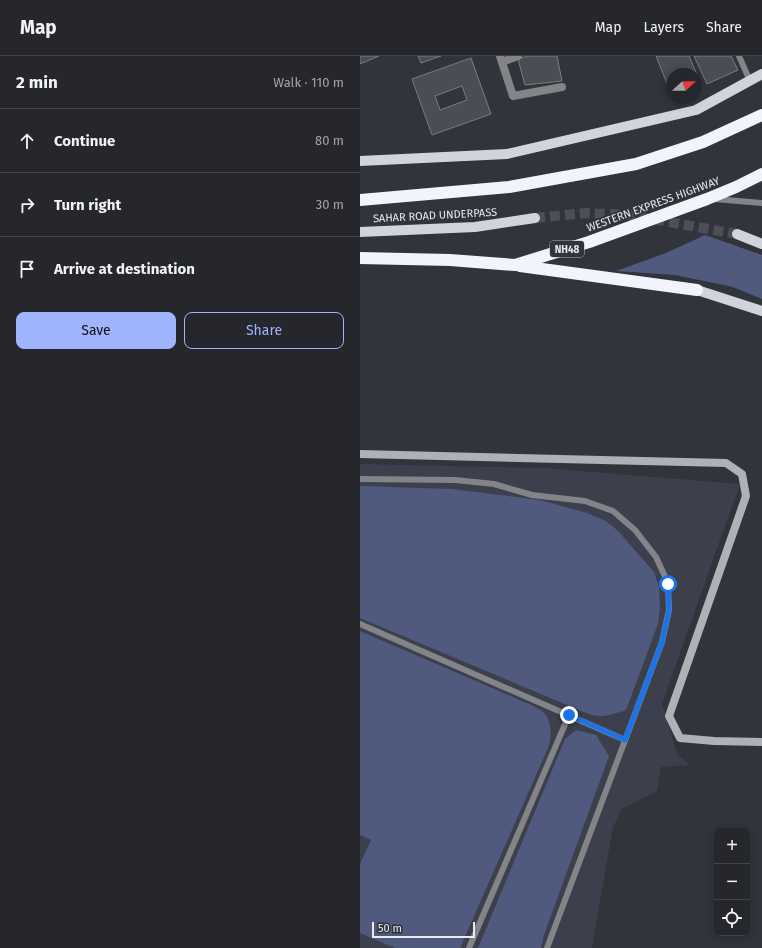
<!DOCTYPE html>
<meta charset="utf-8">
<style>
body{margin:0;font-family:"Fira Sans",sans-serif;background:#313338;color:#f1f3f6}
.controls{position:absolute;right:12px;bottom:12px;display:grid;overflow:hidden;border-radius:8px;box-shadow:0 2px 10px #0003}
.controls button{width:36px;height:36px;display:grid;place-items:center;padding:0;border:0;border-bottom:1px solid #424448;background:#25272c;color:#f1f3f6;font:20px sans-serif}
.compass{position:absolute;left:306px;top:12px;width:36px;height:36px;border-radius:50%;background:#25272c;box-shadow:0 2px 10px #0003;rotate:69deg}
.scale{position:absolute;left:12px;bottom:10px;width:103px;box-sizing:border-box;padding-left:4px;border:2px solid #e8eaee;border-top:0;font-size:11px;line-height:14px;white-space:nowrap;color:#e8eaee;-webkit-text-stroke:3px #31343b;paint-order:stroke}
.stop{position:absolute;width:12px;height:12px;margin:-9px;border:3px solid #1a73e8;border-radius:50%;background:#fff}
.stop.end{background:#1a73e8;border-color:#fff;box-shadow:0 1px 4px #0008}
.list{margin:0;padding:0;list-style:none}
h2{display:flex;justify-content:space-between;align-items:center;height:52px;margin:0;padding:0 16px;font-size:17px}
h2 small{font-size:13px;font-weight:400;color:#a3a5a9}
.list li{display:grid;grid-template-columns:26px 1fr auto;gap:12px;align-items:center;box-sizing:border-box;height:64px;padding:0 16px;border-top:1px solid #424448}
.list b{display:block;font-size:15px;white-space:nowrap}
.list em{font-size:13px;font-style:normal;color:#a3a5a9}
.actions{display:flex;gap:8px;padding:12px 16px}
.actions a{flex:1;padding:9px 0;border:1px solid #a0b3fd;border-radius:8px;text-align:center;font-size:14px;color:#a0b3fd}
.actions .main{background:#a0b3fd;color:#111}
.icon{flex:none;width:22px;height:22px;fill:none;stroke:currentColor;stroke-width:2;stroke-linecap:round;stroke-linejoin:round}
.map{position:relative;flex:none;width:402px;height:892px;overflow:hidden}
header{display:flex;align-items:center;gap:24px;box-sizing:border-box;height:56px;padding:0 20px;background:#25272c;border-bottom:1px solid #424448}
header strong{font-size:19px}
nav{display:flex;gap:22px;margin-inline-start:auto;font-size:14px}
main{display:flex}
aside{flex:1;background:#25272c}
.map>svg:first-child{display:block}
</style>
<header>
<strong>Map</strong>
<nav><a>Map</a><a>Layers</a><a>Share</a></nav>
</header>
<main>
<aside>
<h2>2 min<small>Walk · 110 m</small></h2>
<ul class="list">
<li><svg class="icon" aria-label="ahead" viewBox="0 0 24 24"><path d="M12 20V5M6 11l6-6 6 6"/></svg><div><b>Continue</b></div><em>80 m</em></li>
<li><svg class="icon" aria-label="right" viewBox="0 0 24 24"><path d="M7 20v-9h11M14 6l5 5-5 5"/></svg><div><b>Turn right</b></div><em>30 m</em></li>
<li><svg class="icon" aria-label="arrive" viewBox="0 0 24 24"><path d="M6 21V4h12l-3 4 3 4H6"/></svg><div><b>Arrive at destination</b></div></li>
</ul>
<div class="actions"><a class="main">Save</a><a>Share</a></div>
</aside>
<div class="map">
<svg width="402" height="892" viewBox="0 0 402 892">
<rect width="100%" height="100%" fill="#31343b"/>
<path fill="#3c3f4c" d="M 0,408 L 185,412 L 380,428 L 302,648 L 317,698 L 328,707 L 328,709 L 301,711 L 297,735 L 262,753 L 253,771 L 232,892 L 0,892 Z"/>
<g fill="#505a7f">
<path d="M 345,179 L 402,199 L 402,243 L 373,231 L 315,219 L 256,215 L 306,197 Z"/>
<path d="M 0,430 L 92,433 L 180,444 L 227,457 L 246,465 L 258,475 L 294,516 L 299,531 L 300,550 L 298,568 L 266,654 C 250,659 242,663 226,657 L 0,562 Z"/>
<path d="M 0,575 L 162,645 C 169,648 180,652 185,658 C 192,667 192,682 188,692 L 100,892 L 35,892 L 0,877 L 0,808 L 11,784 L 0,779 Z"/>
<path d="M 216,674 L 236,679 L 249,700 L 184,879 L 181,892 L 118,892 L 205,683 Z"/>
</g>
<g fill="#4b4d55" stroke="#797c84" fill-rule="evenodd">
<path d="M 0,0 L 19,0 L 0,8 Z"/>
<path d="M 58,0 L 81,0 L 61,7 Z"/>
<path d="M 168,0 L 197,0 L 202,25 L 165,29 L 158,3 Z"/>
<path d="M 296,0 L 329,0 L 342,31 L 336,34 L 336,18 L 312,18 L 312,40 Z"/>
<path d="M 334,0 L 371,0 L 378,14 L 347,28 Z"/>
<path d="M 111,2 L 131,58 L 72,79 L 52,23 ZM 102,30 L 107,44 L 80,54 L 75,40 Z"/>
</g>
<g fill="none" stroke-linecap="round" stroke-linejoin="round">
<path stroke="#4c4f56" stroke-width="10" stroke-dasharray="10 5" stroke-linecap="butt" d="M 175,162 L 226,157 L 269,159 L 377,178"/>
<g stroke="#838488" stroke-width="6">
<path d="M 379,0 L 390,25"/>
<path d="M 354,143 L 402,147"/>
<path d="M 0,423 L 95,424 L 134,428 L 172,439 L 225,445 L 253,455 L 275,474 L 296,501 L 308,527 L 309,554 L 302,586 L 187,892"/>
<path d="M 0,568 L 265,684"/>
<path d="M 109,892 L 209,659"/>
</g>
<g stroke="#838488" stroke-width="8">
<path d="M 140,0 L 153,40 L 202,31"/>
<path d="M 142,6 L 158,0"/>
</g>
<path stroke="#afb1b7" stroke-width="8" d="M 0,398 L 366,407 L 382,418 L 386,440 L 309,660 L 320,682 L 354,685 L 402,686"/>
<g stroke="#d2d4dc" stroke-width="10">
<path d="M 0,105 L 147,98 L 336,54 L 402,18"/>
<path d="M 0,176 L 115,171 L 175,162"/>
<path d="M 377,178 L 402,188"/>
<path d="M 337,234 L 402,255"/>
</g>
<g stroke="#f1f4fd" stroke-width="12">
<path d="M 0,144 L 149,131 L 276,108 L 343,86 L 402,59"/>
<path d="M 0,202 L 90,204 L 155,209 L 229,186 L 347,143 L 376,131 L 402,118"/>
<path d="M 160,210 L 337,234"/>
</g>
</g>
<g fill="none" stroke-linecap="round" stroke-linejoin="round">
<path stroke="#1a73e8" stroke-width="5" d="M 209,659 L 265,684 L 302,586 L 309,554 L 308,528"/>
</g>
<g text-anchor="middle" stroke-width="3.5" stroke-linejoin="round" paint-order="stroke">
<rect fill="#31343b" stroke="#b1b3b8" stroke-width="1" x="190" y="185" width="34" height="16" rx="3"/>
<g font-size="10" font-weight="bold" fill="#e8eaee">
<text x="207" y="197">NH48</text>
</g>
<g font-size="11" fill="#e8eaee" stroke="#31343b">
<text transform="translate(293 148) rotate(-20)" y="4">WESTERN EXPRESS HIGHWAY</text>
<text transform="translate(75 159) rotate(-3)" y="4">SAHAR ROAD UNDERPASS</text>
</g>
</g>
</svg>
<div class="controls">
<button>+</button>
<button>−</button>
<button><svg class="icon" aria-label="locate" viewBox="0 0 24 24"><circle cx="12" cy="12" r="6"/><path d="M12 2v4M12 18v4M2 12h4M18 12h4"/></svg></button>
</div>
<svg class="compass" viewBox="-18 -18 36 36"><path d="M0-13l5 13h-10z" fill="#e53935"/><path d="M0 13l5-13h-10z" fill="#a3a5a9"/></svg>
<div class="scale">50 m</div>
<div class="stop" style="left:308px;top:528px"></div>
<div class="stop end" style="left:209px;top:659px"></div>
</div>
</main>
